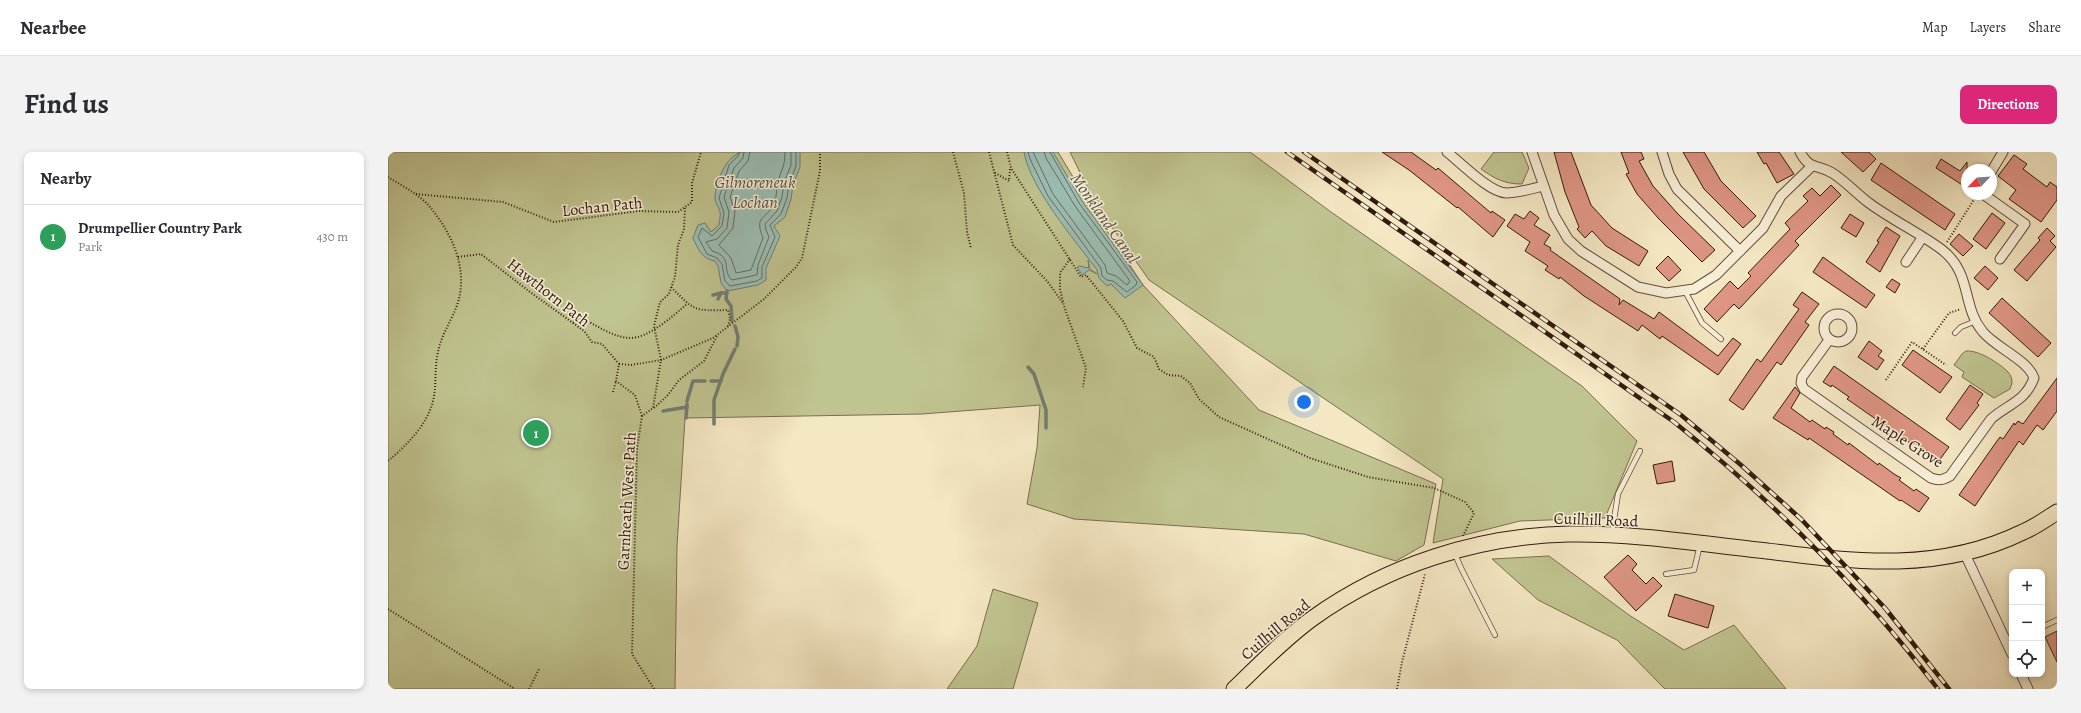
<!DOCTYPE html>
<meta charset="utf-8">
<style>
body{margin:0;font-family:Alegreya,serif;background:#f2f2f3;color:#2b2b33}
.controls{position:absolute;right:12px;bottom:12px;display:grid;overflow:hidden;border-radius:8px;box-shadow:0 2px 6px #0003}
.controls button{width:36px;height:36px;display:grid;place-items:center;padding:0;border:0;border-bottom:1px solid #e1e1e2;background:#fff;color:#2b2b33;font:20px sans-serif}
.compass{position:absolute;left:1573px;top:12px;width:36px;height:36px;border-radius:50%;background:#fff;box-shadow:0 2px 6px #0003;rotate:245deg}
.you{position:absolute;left:916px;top:250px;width:14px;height:14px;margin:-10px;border:3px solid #fff;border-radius:50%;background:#1a73e8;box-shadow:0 0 0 6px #1a73e833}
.badge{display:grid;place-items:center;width:26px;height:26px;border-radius:50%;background:#db2777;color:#fff;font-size:13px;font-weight:700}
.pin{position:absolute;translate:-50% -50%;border:2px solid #fff;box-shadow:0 1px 4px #0006}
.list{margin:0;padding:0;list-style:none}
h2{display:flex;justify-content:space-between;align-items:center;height:52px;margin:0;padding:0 16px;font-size:17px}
h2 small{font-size:13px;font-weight:400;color:#7c7c81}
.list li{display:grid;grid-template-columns:26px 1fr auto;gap:12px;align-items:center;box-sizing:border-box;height:64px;padding:0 16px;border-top:1px solid #e1e1e2}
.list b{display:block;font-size:15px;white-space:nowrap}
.list p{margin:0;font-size:13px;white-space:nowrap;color:#7c7c81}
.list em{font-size:13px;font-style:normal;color:#7c7c81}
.icon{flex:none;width:22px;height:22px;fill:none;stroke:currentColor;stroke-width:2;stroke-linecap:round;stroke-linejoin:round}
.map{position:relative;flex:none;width:1669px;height:537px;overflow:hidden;border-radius:8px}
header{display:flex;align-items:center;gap:24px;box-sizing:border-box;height:56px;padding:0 20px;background:#fff;border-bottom:1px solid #e1e1e2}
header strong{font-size:19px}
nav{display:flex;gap:22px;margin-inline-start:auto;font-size:14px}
.intro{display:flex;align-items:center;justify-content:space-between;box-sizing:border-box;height:96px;padding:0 24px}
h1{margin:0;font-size:28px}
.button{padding:10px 18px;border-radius:8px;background:#db2777;color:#fff;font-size:14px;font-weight:700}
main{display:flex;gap:24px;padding:0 24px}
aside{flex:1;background:#fff;border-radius:8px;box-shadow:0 2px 6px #0003}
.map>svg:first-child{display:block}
</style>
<header>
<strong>Nearbee</strong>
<nav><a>Map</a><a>Layers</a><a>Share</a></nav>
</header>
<div class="intro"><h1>Find us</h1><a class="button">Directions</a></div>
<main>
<aside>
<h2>Nearby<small></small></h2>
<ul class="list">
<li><span class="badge" style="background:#2e9e5b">1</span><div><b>Drumpellier Country Park</b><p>Park</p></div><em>430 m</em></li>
</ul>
</aside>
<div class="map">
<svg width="1669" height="537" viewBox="0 0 1669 537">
<rect width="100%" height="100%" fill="#f4e7c3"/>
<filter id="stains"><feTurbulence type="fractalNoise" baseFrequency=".005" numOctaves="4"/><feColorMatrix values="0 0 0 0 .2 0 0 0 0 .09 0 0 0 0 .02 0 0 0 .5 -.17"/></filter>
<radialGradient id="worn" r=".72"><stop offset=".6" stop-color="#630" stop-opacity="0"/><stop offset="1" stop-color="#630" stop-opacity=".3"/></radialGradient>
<g fill="#c0c490" stroke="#7a6f4e">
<path d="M 0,0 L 670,0 L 702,53 L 755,133 L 871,258 L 1048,332 L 1036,393 L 1008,409 L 916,382 L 686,367 L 639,352 L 649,296 L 652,253 L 534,262 L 297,266 L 289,394 L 287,537 L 0,537 Z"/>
<path d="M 682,0 L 862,0 L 943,60 L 1194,234 L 1249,289 L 1217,366 L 1132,369 L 1045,391 L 1055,327 L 761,128 L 707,51 Z"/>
<path d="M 1106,0 L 1134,0 L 1141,16 L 1134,32 C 1117,32 1107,27 1093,17 Z"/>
<path d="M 1578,199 C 1591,198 1611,211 1620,220 C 1623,223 1624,227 1624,231 L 1622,237 L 1606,246 L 1574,225 L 1576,220 L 1566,213 L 1574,202 Z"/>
<path d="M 1161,404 L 1241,463 L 1296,498 L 1346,473 L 1398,537 L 1277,537 L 1229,488 L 1150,448 L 1104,407 Z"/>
<path d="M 605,437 L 650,451 L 625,537 L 559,537 L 589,494 Z"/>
</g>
<g fill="#9cbfb5" stroke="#727d71">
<path d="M 355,0 L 412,0 L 412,15 L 405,33 L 403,47 L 397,65 L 386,74 L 392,84 L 378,116 L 378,128 L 370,133 L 339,139 L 333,131 L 330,114 L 327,109 C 314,107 310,97 305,86 L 310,73 L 317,71 L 323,80 L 331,73 C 331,69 333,64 332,60 C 331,55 326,50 327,45 C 328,29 338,3 355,0 Z"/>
<path d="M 636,0 L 665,0 L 694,49 L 755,133 L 737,146 L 723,132 L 719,134 L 711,126 L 709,118 C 687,88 642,36 636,0 Z"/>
<path d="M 700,108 L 702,117 L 709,122 L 701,118 L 694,123 L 689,115 L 691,114 L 701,116 Z"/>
</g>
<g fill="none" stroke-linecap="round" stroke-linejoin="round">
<g stroke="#686c60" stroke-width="1">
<path d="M 351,0 L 350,4 L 341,13 L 331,46 L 336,61 L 334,74 L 324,84 L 314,76 L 310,85 L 319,102 L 329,106 L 334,112 L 337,129 L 342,134 L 369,129 L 374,126 L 374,115 L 387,85 L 382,73 L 393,62 L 399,46 L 401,32 L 408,14 L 408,0"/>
<path d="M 356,0 L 355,6 L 346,16 L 336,45 L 341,60 L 339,76 L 329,87 L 318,90 L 324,99 C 346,105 333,119 344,128 L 369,123 L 370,113 L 381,85 L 378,78 L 377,72 L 389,59 L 394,45 L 396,31 L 403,13 L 403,0"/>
<path d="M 362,0 L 360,9 L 351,19 L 342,45 L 347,59 L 345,76 L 331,93 L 343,106 L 348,121 L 363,118 L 375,86 C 366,64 377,68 385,54 C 389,46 388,38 390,30 C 393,17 397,16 397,0"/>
<path d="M 640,0 L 642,7 L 660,44 L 713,116 L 714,124 L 719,128 L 725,129 L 739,140 L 748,133 L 749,130 L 691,51 L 662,0"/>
<path d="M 645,0 L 665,42 L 717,113 L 719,121 L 728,124 L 739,133 L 742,129 L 687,54 L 658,6 L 656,0"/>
</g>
<g stroke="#727d71" stroke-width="3.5">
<path d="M 339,139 L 338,147 L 343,154 L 344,169"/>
<path d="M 325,143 L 333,141"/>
<path d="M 330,147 L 333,141 L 339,141"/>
<path d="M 347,174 L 350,185 L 349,194"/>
<path d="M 640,215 L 646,222 L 658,258 L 658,276"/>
<path d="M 323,229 L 333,229"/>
<path d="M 299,249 L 305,229 L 317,229"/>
<path d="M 275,259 L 299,255"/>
<path d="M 298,266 L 299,252"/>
<path d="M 326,272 L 326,248 L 335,222 L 347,197"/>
</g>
</g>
<g fill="#de9584" stroke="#331a0c">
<path d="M 994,0 L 1023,0 L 1048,18 L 1050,16 L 1103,61 L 1104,59 L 1117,68 L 1105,85 L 1070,55 L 1069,56 L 1021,18 Z"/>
<path d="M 1166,0 L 1183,0 L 1203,53 L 1224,76 L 1260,99 L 1251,114 L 1218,94 L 1204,79 L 1197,86 L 1189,77 L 1191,75 L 1177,40 Z"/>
<path d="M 1233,0 L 1253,0 L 1256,7 L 1251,9 L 1265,34 L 1290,62 L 1327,98 L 1314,110 L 1271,67 L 1249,42 L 1238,22 L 1241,21 Z"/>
<path d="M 1295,0 L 1316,0 L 1333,29 L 1368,64 L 1355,76 L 1316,37 Z"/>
<path d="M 1369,0 L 1391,0 L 1406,22 L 1389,31 L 1378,11 L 1376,12 Z"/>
<path d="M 1453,0 L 1481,0 L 1488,7 L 1475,20 Z"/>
<path d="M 1626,3 L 1639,12 L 1635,17 L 1659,35 L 1662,30 L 1669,35 L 1669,48 L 1653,70 L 1621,47 L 1628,38 L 1610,24 Z"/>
<path d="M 1553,7 L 1572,19 L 1579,10 L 1579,36 L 1548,16 Z"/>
<path d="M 1493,11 L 1567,62 L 1557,78 L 1483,28 Z"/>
<path d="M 1443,33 L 1453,43 L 1407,89 L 1411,93 L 1351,157 L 1346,152 L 1329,170 L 1316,157 L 1342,129 L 1350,137 L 1363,124 L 1360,121 L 1402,77 L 1397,71 L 1420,49 L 1415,44 L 1424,36 L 1432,44 Z"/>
<path d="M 1142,59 L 1151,66 L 1146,73 L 1162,83 L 1156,92 L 1163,96 L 1162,98 L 1232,147 L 1231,153 L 1235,148 L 1266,167 L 1271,160 L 1330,204 L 1345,186 L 1353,192 L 1330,223 L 1274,184 L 1272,187 L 1254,173 L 1250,179 L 1196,144 L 1172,125 L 1171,127 L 1157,118 L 1160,114 L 1137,99 L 1142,90 L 1119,74 L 1127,62 L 1136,67 Z"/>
<path d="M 1604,61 L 1617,71 L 1598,97 L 1585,87 Z"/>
<path d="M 1462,62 L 1476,71 L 1468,85 L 1453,76 Z"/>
<path d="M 1498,75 L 1512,84 L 1492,120 L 1478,110 L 1491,90 L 1489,89 Z"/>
<path d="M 1659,76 L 1667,84 L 1662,89 L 1668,95 L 1639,129 L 1626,118 L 1652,88 L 1650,86 Z"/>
<path d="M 1571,82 L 1585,94 L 1575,104 L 1562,92 Z"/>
<path d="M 1280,104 L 1293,118 L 1281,129 L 1268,116 Z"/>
<path d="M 1435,105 L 1487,143 L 1478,156 L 1425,120 Z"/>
<path d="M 1597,114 L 1610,126 L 1600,138 L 1586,126 Z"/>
<path d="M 1504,127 L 1512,132 L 1507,141 L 1498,135 Z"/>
<path d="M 1414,140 L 1431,152 L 1417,170 L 1421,173 L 1393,213 L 1389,210 L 1355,258 L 1341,248 L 1369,207 L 1373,210 L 1411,157 L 1405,153 Z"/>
<path d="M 1614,146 L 1663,191 L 1650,205 L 1601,161 Z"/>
<path d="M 1481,189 L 1494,199 L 1490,204 L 1496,208 L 1489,218 L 1470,205 Z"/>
<path d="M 1525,198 L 1564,225 L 1552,241 L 1514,213 Z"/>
<path d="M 1446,214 L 1561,295 L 1550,310 L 1542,305 L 1544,302 L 1527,291 L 1526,292 L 1522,290 L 1522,291 L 1459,247 L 1461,245 L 1444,233 L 1443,235 L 1435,230 Z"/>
<path d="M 1669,226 L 1669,259 L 1655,278 L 1649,273 L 1635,293 L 1631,289 L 1587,354 L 1571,343 L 1609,289 L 1612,285 L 1615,287 L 1626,271 L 1627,273 L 1630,269 L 1635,272 Z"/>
<path d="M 1582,233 L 1595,242 L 1589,251 L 1591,253 L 1572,278 L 1558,267 Z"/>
<path d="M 1407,235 L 1412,241 L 1403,256 L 1422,270 L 1424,268 L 1437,277 L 1438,275 L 1446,280 L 1445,282 L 1460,293 L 1461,291 L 1490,313 L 1491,311 L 1506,322 L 1513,326 L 1511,328 L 1526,339 L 1528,337 L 1541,346 L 1531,360 L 1513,348 L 1512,349 L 1421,286 L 1420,288 L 1385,266 Z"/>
<path d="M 1284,309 L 1287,329 L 1269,332 L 1265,313 Z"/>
<path d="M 1240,403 L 1249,412 L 1244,418 L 1258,432 L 1265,425 L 1274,434 L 1248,459 L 1216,425 Z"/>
<path d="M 1287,442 L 1326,454 L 1320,476 L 1280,464 Z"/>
<path d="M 1669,479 L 1669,510 L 1657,485 Z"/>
</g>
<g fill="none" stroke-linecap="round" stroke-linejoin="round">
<g stroke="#634d3a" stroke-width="6">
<g id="lane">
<path d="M 1297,139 L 1314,171 L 1333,187"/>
<path d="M 1567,181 L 1573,175 L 1588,169"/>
<path d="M 1224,381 L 1230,342 L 1252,299"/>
<path d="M 1067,402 L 1073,416 L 1107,483"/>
<path d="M 1278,422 L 1306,418 L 1312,393"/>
<path d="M 1654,475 L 1669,468"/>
</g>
</g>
<g stroke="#634d3a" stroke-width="11">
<g id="street">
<path d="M 1059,0 C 1073,11 1101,40 1118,41 C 1130,41 1143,37 1155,34"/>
<path d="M 1144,0 L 1166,63 L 1180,87 L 1193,99 L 1250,135 L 1278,141 L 1306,137 L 1328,123 L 1375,76 L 1393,44 L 1424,14"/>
<path d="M 1274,0 L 1281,22 L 1289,37 L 1352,99"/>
<path d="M 1412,0 C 1423,20 1430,11 1446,22 C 1458,30 1469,42 1481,51 C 1504,68 1530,80 1553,97 C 1585,121 1573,154 1595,180 C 1607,195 1640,208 1646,226 C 1637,250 1620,252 1603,267 L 1562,324 C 1555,328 1551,329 1543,326 L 1416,237 L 1413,231 L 1414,225 L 1441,188"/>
<path d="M 1603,20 L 1615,0"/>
<path d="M 1595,42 L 1637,72 L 1612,107"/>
<path d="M 1518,110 L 1534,86"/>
<circle cx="1450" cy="176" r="14"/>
<path d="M 1576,400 L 1624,502"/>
<path d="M 1633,522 L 1640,537"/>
</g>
</g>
<g stroke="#331a0c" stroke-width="17">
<path id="primary" d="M 846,537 C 871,513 896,487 925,466 C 999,413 1090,384 1181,382 C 1247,381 1314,392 1379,399 C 1467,410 1551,421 1635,380 C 1647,375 1658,367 1669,360"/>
</g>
<g stroke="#331a0c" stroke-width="2" stroke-dasharray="1 2" stroke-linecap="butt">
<path d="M 565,0 L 576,41 L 579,80 L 583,96"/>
<path d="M 601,0 L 625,93 L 659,129 L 675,151"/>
<path d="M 619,0 L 623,16 L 693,125 L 698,123 L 735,169 L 749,196 L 766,205 L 771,217 L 780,223 L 793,224 L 802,231 L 811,247 L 831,265 L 922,306 L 980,325 L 1046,336 L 1077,350 L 1086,361 L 1075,384"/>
<path d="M 607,21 L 621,29 L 622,17"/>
<path d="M 0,25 C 14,34 31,42 42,55 C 65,83 82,120 68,156 C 62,171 53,184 50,200 C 46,216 49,233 45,249 C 39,273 19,293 0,309"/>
<path d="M 28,42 L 115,50 L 166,70 L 251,59 L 290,60 L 304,50 L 304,31 L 313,0"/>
<path d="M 1559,90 L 1587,46"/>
<path d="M 70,105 L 93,102 L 142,140 L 196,179 L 204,190 L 214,192 L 231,212"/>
<path d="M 682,107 L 672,121 L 672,137 L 676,154 L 698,216 L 695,235"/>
<path d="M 283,135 C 307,159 305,159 340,158 L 342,167 L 340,174"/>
<path d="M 185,171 L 193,165 C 207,173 225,185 241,186 C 260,187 286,163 299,152"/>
<path d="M 1535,197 L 1561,161 L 1573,157"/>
<path d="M 1498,228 L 1524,190 L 1558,213"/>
<path d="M 225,240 L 228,229"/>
<path d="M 266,256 L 280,243 L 291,228 L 316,209 L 329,184"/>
<path d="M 254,264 L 247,243 L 228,229 L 231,212 L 243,213 L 273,208 L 325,186 L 376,147 L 408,115 L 414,106 L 432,19 L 432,0"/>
<path d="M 0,457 L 127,537"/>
<path d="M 141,537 L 151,517"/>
<path d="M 266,537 L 244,502 L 249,297 L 254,264 L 265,256 L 273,208 L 266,174 L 272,150 L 281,142 L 287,125 L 290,93 L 296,77 L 297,56"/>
<path d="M 1009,537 L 1014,510 L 1037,422"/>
</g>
<use href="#lane" stroke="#f8efd8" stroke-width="4.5"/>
<use href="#street" stroke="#f8efd8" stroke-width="9"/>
<use href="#primary" stroke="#f4e7c3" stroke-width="15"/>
<g stroke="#331a0c" stroke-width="4.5">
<g id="rail">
<path d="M 899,0 L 1286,270 C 1385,349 1474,437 1550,537"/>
<path d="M 916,0 L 1293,263 L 1353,313 L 1413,367 L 1497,456 L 1561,537"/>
</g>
</g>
<use href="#rail" stroke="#f8efd8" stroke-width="3" stroke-dasharray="9" stroke-linecap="butt"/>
</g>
<g text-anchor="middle" stroke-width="3" stroke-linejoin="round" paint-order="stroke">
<g font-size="16" fill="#331a0c" stroke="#f8efd8">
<text transform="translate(214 54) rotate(-6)" y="6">Lochan Path</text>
<text transform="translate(161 140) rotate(38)" y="6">Hawthorn Path</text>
<text transform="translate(1520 289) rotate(33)" y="6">Maple Grove</text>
<text transform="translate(238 349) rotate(-87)" y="6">Garnheath West Path</text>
<text transform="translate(1208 367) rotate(2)" y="6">Cuilhill Road</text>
<text transform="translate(887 477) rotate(-40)" y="6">Cuilhill Road</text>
</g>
<g font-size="17" font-style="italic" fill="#585447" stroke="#f8efd8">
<text x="367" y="36">Gilmoreneuk<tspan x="367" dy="20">Lochan</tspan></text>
<text transform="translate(717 66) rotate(55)" y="6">Monkland Canal</text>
</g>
</g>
<rect width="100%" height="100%" filter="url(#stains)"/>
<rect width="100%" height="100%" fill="url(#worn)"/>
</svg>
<div class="controls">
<button>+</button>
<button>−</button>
<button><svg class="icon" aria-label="locate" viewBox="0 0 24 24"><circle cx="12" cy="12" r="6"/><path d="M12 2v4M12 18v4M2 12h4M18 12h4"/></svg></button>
</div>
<svg class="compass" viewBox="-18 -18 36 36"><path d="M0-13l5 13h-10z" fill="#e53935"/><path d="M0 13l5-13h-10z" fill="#7c7c81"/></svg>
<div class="you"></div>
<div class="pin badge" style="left:148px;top:281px;background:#2e9e5b">1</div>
</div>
</main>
